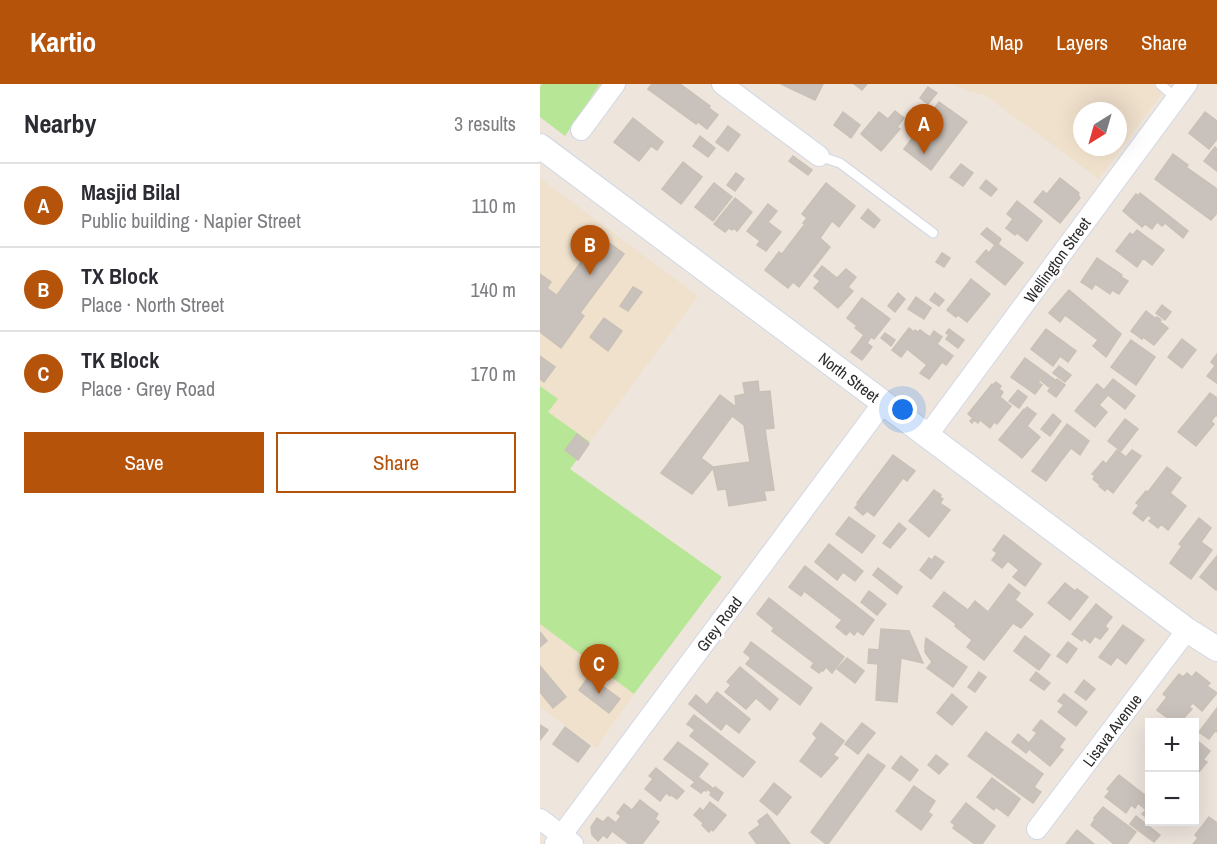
<!DOCTYPE html>
<meta charset="utf-8">
<style>
body{margin:0;font-family:"Archivo Narrow",sans-serif;background:#f2f2f3;color:#2b2b33}
.controls{position:absolute;right:18px;bottom:18px;display:grid;overflow:hidden;border-radius:0px;box-shadow:0 6px 24px #0002}
.controls button{width:54px;height:54px;display:grid;place-items:center;padding:0;border:0;border-bottom:2px solid #e1e1e2;background:#fff;color:#2b2b33;font:30px sans-serif}
.compass{position:absolute;left:533px;top:18px;width:54px;height:54px;border-radius:50%;background:#fff;box-shadow:0 6px 24px #0002;rotate:217deg}
.you{position:absolute;left:363px;top:326px;width:21px;height:21px;margin:-15px;border:4px solid #fff;border-radius:50%;background:#1a73e8;box-shadow:0 0 0 9px #1a73e833}
.badge{display:grid;place-items:center;width:39px;height:39px;border-radius:50%;background:#b45309;color:#fff;font-size:20px;font-weight:700}
.pin{position:absolute;translate:-50% -50px;filter:drop-shadow(0 2px 3px #0008)}
.pin::after{content:'';position:absolute;top:32px;width:21px;height:18px;background:inherit;clip-path:polygon(0 0,100% 0,50% 100%)}
.list{margin:0;padding:0;list-style:none}
h2{display:flex;justify-content:space-between;align-items:center;height:78px;margin:0;padding:0 24px;font-size:26px}
h2 small{font-size:20px;font-weight:400;color:#7c7c81}
.list li{display:grid;grid-template-columns:39px 1fr auto;gap:18px;align-items:center;box-sizing:border-box;height:84px;padding:0 24px;border-top:2px solid #e1e1e2}
.list b{display:block;font-size:22px;white-space:nowrap}
.list p{margin:0;font-size:20px;white-space:nowrap;color:#7c7c81}
.list em{font-size:20px;font-style:normal;color:#7c7c81}
.actions{display:flex;gap:12px;padding:18px 24px}
.actions a{flex:1;padding:14px 0;border:2px solid #b45309;border-radius:0px;text-align:center;font-size:21px;color:#b45309}
.actions .main{background:#b45309;color:#fff}
.map{position:relative;flex:none;width:677px;height:760px;overflow:hidden}
header{display:flex;align-items:center;gap:36px;box-sizing:border-box;height:84px;padding:0 30px;background:#b45309;color:#fff}
header strong{font-size:28px}
nav{display:flex;gap:33px;margin-inline-start:auto;font-size:21px}
main{display:flex}
aside{flex:1;background:#fff}
.map>svg:first-child{display:block}
</style>
<header>
<strong>Kartio</strong>
<nav><a>Map</a><a>Layers</a><a>Share</a></nav>
</header>
<main>
<aside>
<h2>Nearby<small>3 results</small></h2>
<ul class="list">
<li><span class="badge">A</span><div><b>Masjid Bilal</b><p>Public building · Napier Street</p></div><em>110 m</em></li>
<li><span class="badge">B</span><div><b>TX Block</b><p>Place · North Street</p></div><em>140 m</em></li>
<li><span class="badge">C</span><div><b>TK Block</b><p>Place · Grey Road</p></div><em>170 m</em></li>
</ul>
<div class="actions"><a class="main">Save</a><a>Share</a></div>
</aside>
<div class="map">
<svg width="677" height="760" viewBox="0 0 677 760">
<rect width="100%" height="100%" fill="#eee5dd"/>
<g fill="#f0e1cc" fill-rule="evenodd">
<path d="M 413,0 L 629,0 L 559,95 L 454,18 L 444,11 L 430,8 ZM 542,27 L 578,27 L 578,63 L 542,63 Z"/>
<path d="M 0,94 L 158,212 L 50,358 L 8,328 L 17,315 L 0,302 Z"/>
<path d="M 0,540 L 94,610 L 56,664 L 0,623 Z"/>
</g>
<g fill="#b8e697">
<path d="M 2,0 L 60,0 L 25,52 L 0,33 L 0,3 Z"/>
<path d="M 0,302 L 18,315 L 8,328 L 50,358 L 30,385 L 182,493 L 94,610 L 0,540 Z"/>
</g>
<g fill="#c9c2bc" stroke="#c9c1b6" stroke-width="1.5" fill-rule="evenodd">
<path d="M 112,0 L 140,0 L 170,22 L 169,24 L 178,31 L 167,45 L 158,38 L 156,40 L 108,5 Z"/>
<path d="M 241,0 L 283,0 L 275,16 Z"/>
<path d="M 314,0 L 327,0 L 322,6 Z"/>
<path d="M 388,3 L 397,9 L 388,20 L 380,14 Z"/>
<path d="M 399,18 L 427,38 L 391,86 L 364,65 Z"/>
<path d="M 355,27 L 364,34 L 357,43 L 360,45 L 341,67 L 321,50 L 339,28 L 348,35 Z"/>
<path d="M 303,28 L 320,41 L 311,54 L 294,41 Z"/>
<path d="M 665,28 L 677,37 L 677,55 L 669,65 L 649,49 Z"/>
<path d="M 93,34 L 123,58 L 117,66 L 111,62 L 99,77 L 74,58 Z"/>
<path d="M 188,42 L 200,51 L 188,67 L 176,58 Z"/>
<path d="M 160,52 L 175,64 L 168,73 L 153,62 Z"/>
<path d="M 675,63 L 677,65 L 677,87 L 664,77 Z"/>
<path d="M 633,70 L 648,81 L 646,83 L 677,105 L 677,129 L 671,136 L 615,95 Z"/>
<path d="M 253,72 L 272,86 L 268,91 L 249,77 Z"/>
<path d="M 143,78 L 162,93 L 141,120 L 122,105 Z"/>
<path d="M 421,80 L 433,89 L 423,102 L 410,93 Z"/>
<path d="M 196,89 L 204,95 L 195,107 L 187,101 Z"/>
<path d="M 520,94 L 539,109 L 538,111 L 540,114 L 520,139 L 494,118 L 503,107 L 507,110 Z"/>
<path d="M 446,96 L 457,105 L 451,112 L 440,104 Z"/>
<path d="M 174,99 L 192,113 L 173,137 L 155,123 Z"/>
<path d="M 286,99 L 315,122 L 299,143 L 292,137 L 280,154 L 290,163 L 259,203 L 253,198 L 248,204 L 225,186 L 239,168 L 242,170 L 265,140 L 263,139 L 267,134 L 262,130 Z"/>
<path d="M 600,109 L 648,147 L 643,154 L 625,139 L 622,142 L 617,138 L 612,145 L 605,140 L 602,143 L 583,127 L 596,110 L 598,112 Z"/>
<path d="M 195,114 L 212,128 L 197,147 L 194,144 L 192,146 L 189,144 L 185,148 L 174,140 Z"/>
<path d="M 477,117 L 502,137 L 487,157 L 477,149 L 475,151 L 466,144 L 473,135 L 467,130 Z"/>
<path d="M 228,120 L 237,127 L 228,138 L 241,148 L 226,167 L 217,161 L 220,157 L 207,147 Z"/>
<path d="M 328,125 L 340,136 L 334,144 L 321,134 Z"/>
<path d="M 447,144 L 461,155 L 458,160 L 483,179 L 465,201 L 436,178 L 446,166 L 449,169 L 455,161 L 441,150 Z"/>
<path d="M 597,146 L 624,166 L 612,181 L 603,174 L 597,183 L 576,167 L 590,149 L 593,151 Z"/>
<path d="M 60,152 L 84,170 L 40,229 L 17,211 Z"/>
<path d="M 402,169 L 410,174 L 404,183 L 396,178 Z"/>
<path d="M 557,174 L 582,191 L 581,193 L 588,197 L 579,210 L 572,206 L 570,210 L 555,200 L 552,205 L 541,198 Z"/>
<path d="M 282,182 L 297,194 L 306,185 L 316,193 L 308,203 L 313,207 L 298,224 L 274,204 L 280,197 L 274,192 Z"/>
<path d="M 0,190 L 11,198 L 7,204 L 44,232 L 21,264 L 0,248 Z"/>
<path d="M 431,195 L 450,210 L 427,238 L 418,231 L 416,233 L 407,226 Z"/>
<path d="M 93,203 L 102,208 L 88,227 L 80,222 Z"/>
<path d="M 529,206 L 581,250 L 566,273 L 553,262 L 558,256 L 525,231 L 520,238 L 509,229 Z"/>
<path d="M 358,209 L 365,215 L 355,228 L 348,222 Z"/>
<path d="M 395,209 L 404,216 L 399,222 L 390,216 Z"/>
<path d="M 376,213 L 391,224 L 384,235 L 368,225 Z"/>
<path d="M 322,214 L 350,235 L 334,255 L 331,253 L 327,259 L 332,263 L 322,276 L 311,268 L 324,251 L 315,244 L 317,242 L 307,234 Z"/>
<path d="M 622,221 L 631,228 L 625,236 L 616,229 Z"/>
<path d="M 606,227 L 615,234 L 617,233 L 621,236 L 619,237 L 628,244 L 614,261 L 603,253 L 602,255 L 591,247 Z"/>
<path d="M 64,234 L 82,247 L 68,267 L 50,253 Z"/>
<path d="M 369,244 L 374,248 L 375,246 L 378,248 L 380,246 L 390,253 L 394,247 L 402,253 L 397,260 L 413,272 L 406,281 L 402,278 L 389,295 L 380,289 L 387,281 L 367,265 L 361,273 L 352,266 Z"/>
<path d="M 409,245 L 424,256 L 418,264 L 406,255 L 409,251 L 406,249 Z"/>
<path d="M 506,245 L 536,267 L 528,278 L 520,272 L 513,282 L 491,265 Z"/>
<path d="M 345,249 L 355,256 L 351,262 L 341,254 Z"/>
<path d="M 642,255 L 656,266 L 642,284 L 628,273 Z"/>
<path d="M 591,256 L 615,273 L 596,301 L 571,283 Z"/>
<path d="M 677,270 L 677,299 L 667,292 L 675,282 L 671,278 Z"/>
<path d="M 0,272 L 15,283 L 4,298 L 0,295 Z"/>
<path d="M 485,274 L 515,296 L 509,303 L 500,296 L 498,298 L 502,301 L 495,310 L 471,293 Z"/>
<path d="M 519,282 L 531,291 L 525,298 L 513,289 Z"/>
<path d="M 517,295 L 525,301 L 516,313 L 508,307 Z"/>
<path d="M 573,295 L 595,312 L 585,325 L 568,311 L 559,321 L 567,328 L 555,343 L 535,327 L 557,300 L 564,306 Z"/>
<path d="M 218,297 L 219,308 L 230,307 L 234,344 L 225,345 L 234,406 L 224,407 L 226,416 L 189,422 L 186,405 L 178,406 L 173,384 L 152,410 L 121,389 L 180,311 L 196,323 L 195,312 L 205,310 L 203,299 ZM 192,332 L 204,341 L 210,378 L 173,383 L 161,374 Z"/>
<path d="M 456,298 L 461,302 L 459,305 L 463,308 L 460,313 L 471,322 L 457,340 L 454,338 L 450,344 L 440,336 L 438,339 L 434,336 L 432,339 L 430,337 L 433,334 L 428,330 L 452,300 L 453,301 Z"/>
<path d="M 478,306 L 487,313 L 479,324 L 469,317 Z"/>
<path d="M 670,309 L 677,314 L 677,332 L 676,331 L 671,337 L 674,340 L 656,362 L 638,348 Z"/>
<path d="M 487,323 L 496,330 L 487,342 L 500,353 L 482,374 L 459,356 L 484,325 L 485,326 Z"/>
<path d="M 513,330 L 521,337 L 510,352 L 501,345 Z"/>
<path d="M 585,335 L 598,345 L 581,367 L 568,357 Z"/>
<path d="M 527,340 L 549,357 L 540,371 L 531,364 L 524,373 L 510,363 Z"/>
<path d="M 37,350 L 49,360 L 38,376 L 25,366 Z"/>
<path d="M 510,363 L 524,373 L 506,397 L 492,387 Z"/>
<path d="M 577,366 L 586,373 L 592,366 L 601,372 L 573,409 L 567,404 L 565,407 L 559,402 L 560,401 L 553,395 L 555,392 L 552,390 L 563,377 L 566,380 Z"/>
<path d="M 353,371 L 375,387 L 367,397 L 363,394 L 334,432 L 327,427 L 323,431 L 315,424 L 318,420 L 317,419 Z"/>
<path d="M 627,383 L 641,394 L 630,409 L 646,422 L 628,446 L 621,440 L 618,444 L 609,437 L 612,434 L 608,431 L 603,437 L 593,429 L 599,421 L 596,419 L 606,407 L 608,408 Z"/>
<path d="M 394,406 L 401,411 L 400,413 L 403,415 L 400,419 L 410,426 L 389,453 L 369,437 Z"/>
<path d="M 309,433 L 335,452 L 322,469 L 296,450 Z"/>
<path d="M 659,434 L 671,444 L 661,458 L 672,466 L 651,495 L 630,479 L 642,462 L 639,460 Z"/>
<path d="M 359,439 L 366,445 L 350,464 L 343,459 Z"/>
<path d="M 464,451 L 501,480 L 485,502 L 473,493 L 479,486 L 468,477 L 462,484 L 452,476 L 457,469 L 453,466 Z"/>
<path d="M 289,460 L 323,487 L 315,497 L 303,488 L 297,496 L 275,478 Z"/>
<path d="M 395,472 L 404,478 L 391,495 L 380,486 L 389,474 L 392,476 Z"/>
<path d="M 677,472 L 677,505 L 676,506 L 660,493 Z"/>
<path d="M 265,482 L 334,536 L 323,551 L 317,547 L 314,551 L 310,547 L 306,551 L 296,543 L 302,536 L 264,507 L 261,512 L 249,503 Z"/>
<path d="M 338,484 L 362,503 L 357,510 L 333,491 Z"/>
<path d="M 525,499 L 535,507 L 537,505 L 548,513 L 530,536 L 508,519 Z"/>
<path d="M 469,500 L 480,509 L 475,516 L 493,530 L 481,544 L 473,539 L 444,576 L 427,563 L 432,556 L 415,542 L 416,540 L 393,522 L 404,508 L 428,526 L 435,517 L 448,528 Z"/>
<path d="M 329,507 L 346,520 L 337,531 L 321,518 Z"/>
<path d="M 229,514 L 304,573 L 292,589 L 286,583 L 283,587 L 282,586 L 279,589 L 271,583 L 274,579 L 232,547 L 234,544 L 217,530 Z"/>
<path d="M 556,520 L 572,533 L 565,542 L 568,545 L 560,555 L 555,552 L 550,559 L 544,554 L 542,557 L 532,550 Z"/>
<path d="M 583,541 L 604,556 L 586,580 L 577,573 L 571,581 L 559,573 Z"/>
<path d="M 341,545 L 369,547 L 383,579 L 361,574 L 357,618 L 336,616 L 338,580 L 328,579 L 329,565 L 339,566 Z"/>
<path d="M 0,548 L 7,557 L 0,563 Z"/>
<path d="M 485,552 L 510,571 L 499,586 L 474,567 Z"/>
<path d="M 386,554 L 427,583 L 413,603 L 387,584 L 392,578 L 385,568 L 385,561 Z"/>
<path d="M 211,558 L 272,604 L 260,621 L 206,580 L 211,574 L 204,568 Z"/>
<path d="M 528,558 L 537,565 L 527,579 L 517,572 Z"/>
<path d="M 307,574 L 324,587 L 315,599 L 297,585 Z"/>
<path d="M 0,582 L 26,613 L 13,624 L 0,608 Z"/>
<path d="M 200,583 L 238,615 L 230,626 L 216,614 L 206,625 L 185,608 L 191,601 L 187,598 Z"/>
<path d="M 439,588 L 446,593 L 435,608 L 428,603 Z"/>
<path d="M 496,588 L 510,599 L 504,606 L 490,596 Z"/>
<path d="M 656,588 L 670,599 L 667,602 L 677,609 L 662,627 L 653,619 L 649,623 L 652,625 L 643,635 L 645,637 L 644,638 L 633,638 L 617,626 L 627,613 L 623,610 L 639,590 L 643,593 L 647,589 L 652,593 Z"/>
<path d="M 49,592 L 80,615 L 69,629 L 39,606 Z"/>
<path d="M 544,596 L 555,605 L 546,616 L 535,608 Z"/>
<path d="M 177,608 L 210,635 L 199,649 L 186,639 L 181,646 L 149,620 L 156,611 L 167,621 Z"/>
<path d="M 412,610 L 427,623 L 412,641 L 397,629 Z"/>
<path d="M 524,610 L 547,628 L 536,642 L 518,628 L 524,621 L 518,617 Z"/>
<path d="M 677,624 L 677,648 L 675,647 L 669,655 L 659,648 Z"/>
<path d="M 154,631 L 215,678 L 203,693 L 150,652 L 155,646 L 147,640 Z"/>
<path d="M 501,636 L 525,655 L 519,663 L 523,666 L 510,682 L 489,665 L 486,669 L 472,658 L 478,650 L 489,659 L 497,649 L 493,646 Z"/>
<path d="M 281,639 L 304,657 L 293,671 L 298,674 L 281,693 L 260,677 L 277,654 L 273,650 Z"/>
<path d="M 322,639 L 335,649 L 318,670 L 305,660 Z"/>
<path d="M 0,641 L 8,646 L 0,656 Z"/>
<path d="M 25,643 L 50,662 L 38,678 L 13,660 Z"/>
<path d="M 446,648 L 503,690 L 494,703 L 501,708 L 493,719 L 428,672 Z"/>
<path d="M 654,654 L 670,667 L 663,676 L 667,678 L 654,694 Z"/>
<path d="M 138,658 L 168,680 L 158,693 L 174,705 L 175,703 L 183,709 L 178,717 L 170,711 L 171,708 L 167,705 L 166,707 L 164,706 L 161,709 L 151,702 L 155,698 L 124,675 Z"/>
<path d="M 328,670 L 345,682 L 288,760 L 286,760 L 271,748 Z"/>
<path d="M 396,671 L 408,680 L 399,690 L 388,681 Z"/>
<path d="M 361,672 L 378,686 L 370,697 L 352,684 Z"/>
<path d="M 116,684 L 144,707 L 137,715 L 131,711 L 130,712 L 126,709 L 120,717 L 105,705 L 113,695 L 109,692 Z"/>
<path d="M 579,691 L 610,715 L 609,736 L 602,730 L 606,726 L 598,719 L 595,724 L 591,721 L 586,729 L 565,713 L 570,707 L 567,705 Z"/>
<path d="M 452,694 L 480,715 L 468,732 L 456,723 L 454,726 L 437,713 Z"/>
<path d="M 234,699 L 251,713 L 237,731 L 220,717 Z"/>
<path d="M 374,702 L 395,717 L 388,728 L 392,731 L 381,746 L 356,727 Z"/>
<path d="M 100,716 L 118,730 L 115,735 L 119,738 L 102,760 L 89,760 L 72,747 L 67,754 L 63,751 L 58,757 L 52,751 L 51,743 L 57,734 L 63,738 L 68,733 L 76,739 L 81,732 L 77,729 L 84,720 L 92,726 Z"/>
<path d="M 170,718 L 186,731 L 173,747 L 171,745 L 169,748 L 162,741 L 163,739 L 154,731 L 160,724 L 163,727 Z"/>
<path d="M 426,719 L 455,742 L 442,760 L 435,760 L 413,744 L 415,741 L 411,738 Z"/>
<path d="M 563,723 L 596,748 L 587,760 L 574,760 L 551,741 L 555,735 L 554,734 Z"/>
<path d="M 227,730 L 250,760 L 217,760 L 209,749 L 220,741 L 218,737 Z"/>
<path d="M 596,732 L 620,751 L 614,758 L 590,740 Z"/>
<path d="M 669,733 L 677,739 L 677,760 L 653,760 L 658,754 L 655,751 Z"/>
<path d="M 537,746 L 554,760 L 526,760 Z"/>
</g>
<g fill="none" stroke-linecap="round" stroke-linejoin="round">
<g stroke="#d2d7e4" stroke-width="11">
<g id="service">
<path d="M 620,0 L 636,14"/>
<path d="M 279,72 L 300,79 L 393,149"/>
</g>
</g>
<g stroke="#d2d7e4" stroke-width="22">
<g id="minor">
<path d="M 182,0 L 279,72"/>
<path d="M 41,46 L 75,0"/>
<path d="M 387,352 L 647,0"/>
<path d="M 0,735 L 33,760"/>
<path d="M 497,745 L 647,546"/>
<path d="M 15,760 L 343,319"/>
</g>
</g>
<g stroke="#d2d7e4" stroke-width="26">
<path id="tertiary" d="M 0,62 L 647,546 L 677,565"/>
</g>
<use href="#service" stroke="#fff" stroke-width="9"/>
<use href="#minor" stroke="#fff" stroke-width="20"/>
<use href="#tertiary" stroke="#fff" stroke-width="24"/>
</g>
<g text-anchor="middle" stroke-width="6" stroke-linejoin="round" paint-order="stroke">
<g font-size="16" fill="#2b2b2b" stroke="#fff">
<text transform="translate(517 176) rotate(-54)" y="6">Wellington Street</text>
<text transform="translate(309 293) rotate(37)" y="6">North Street</text>
<text transform="translate(179 540) rotate(-53)" y="6">Grey Road</text>
<text transform="translate(572 646) rotate(-53)" y="6">Lisava Avenue</text>
</g>
</g>
</svg>
<div class="controls">
<button>+</button>
<button>−</button>
</div>
<svg class="compass" viewBox="-18 -18 36 36"><path d="M0-13l5 13h-10z" fill="#e53935"/><path d="M0 13l5-13h-10z" fill="#7c7c81"/></svg>
<div class="you"></div>
<div class="pin badge" style="left:384px;top:70px">A</div>
<div class="pin badge" style="left:50px;top:191px">B</div>
<div class="pin badge" style="left:59px;top:610px">C</div>
</div>
</main>
